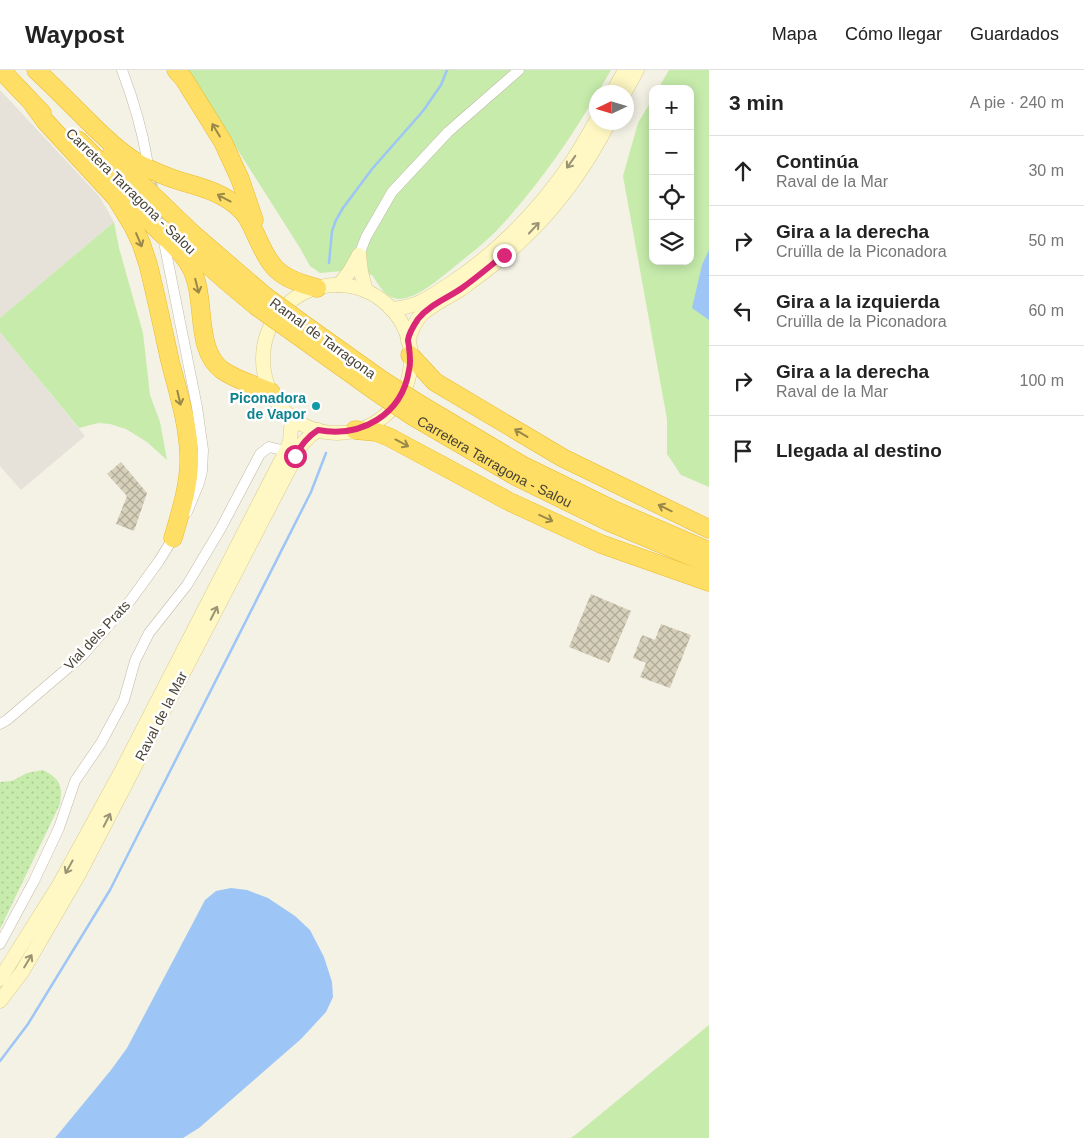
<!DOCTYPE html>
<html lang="es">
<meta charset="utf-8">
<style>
body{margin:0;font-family:Arial,sans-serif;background:#f6f6f6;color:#222}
.controls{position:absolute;right:15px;top:15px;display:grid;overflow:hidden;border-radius:10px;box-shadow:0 2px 12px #0003}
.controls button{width:45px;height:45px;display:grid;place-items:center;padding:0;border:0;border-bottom:1px solid #e0e0e0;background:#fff;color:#222;font:25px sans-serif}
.compass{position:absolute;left:589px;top:15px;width:45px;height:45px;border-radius:50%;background:#fff;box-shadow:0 2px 12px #0003;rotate:266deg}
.stop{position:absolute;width:15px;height:15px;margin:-11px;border:4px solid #db2777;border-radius:50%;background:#fff}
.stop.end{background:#db2777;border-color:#fff;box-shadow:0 1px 5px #0008}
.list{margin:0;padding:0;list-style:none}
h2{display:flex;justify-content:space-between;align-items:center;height:65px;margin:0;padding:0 20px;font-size:21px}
h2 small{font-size:16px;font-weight:400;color:#767676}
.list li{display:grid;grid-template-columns:32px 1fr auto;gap:15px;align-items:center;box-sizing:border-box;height:70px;padding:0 20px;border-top:1px solid #e0e0e0}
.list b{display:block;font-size:19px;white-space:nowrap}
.list p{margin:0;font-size:16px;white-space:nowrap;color:#767676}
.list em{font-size:16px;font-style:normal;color:#767676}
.icon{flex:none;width:28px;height:28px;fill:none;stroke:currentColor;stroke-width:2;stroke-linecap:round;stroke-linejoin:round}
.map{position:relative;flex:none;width:709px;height:1068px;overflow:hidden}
header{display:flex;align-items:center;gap:30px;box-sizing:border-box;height:70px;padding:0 25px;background:#fff;border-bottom:1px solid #e0e0e0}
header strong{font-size:24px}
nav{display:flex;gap:28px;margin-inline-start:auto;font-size:18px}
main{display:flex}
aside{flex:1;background:#fff}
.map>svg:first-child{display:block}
</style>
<header>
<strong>Waypost</strong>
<nav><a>Mapa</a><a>Cómo llegar</a><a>Guardados</a></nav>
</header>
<main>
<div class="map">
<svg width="709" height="1068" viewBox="0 0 709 1068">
<defs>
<pattern id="park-dots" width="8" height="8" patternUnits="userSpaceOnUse" patternTransform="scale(1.25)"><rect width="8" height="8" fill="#c6ebab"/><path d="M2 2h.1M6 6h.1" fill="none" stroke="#abcb94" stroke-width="1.8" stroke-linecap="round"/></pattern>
<pattern id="building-cross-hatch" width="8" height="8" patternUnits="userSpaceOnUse" patternTransform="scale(1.25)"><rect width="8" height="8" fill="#d6cfba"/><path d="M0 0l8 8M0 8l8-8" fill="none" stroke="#afaa98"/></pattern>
</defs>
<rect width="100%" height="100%" fill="#f4f1e5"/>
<g fill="#e6e2da">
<path d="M 0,20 L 99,126 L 114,152 L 0,248 Z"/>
<path d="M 0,262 L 85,366 L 21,420 L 0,396 Z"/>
</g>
<g fill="#c6ebab">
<path d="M 187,0 L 611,0 L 598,22 L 596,22 L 596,25 C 570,70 536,118 500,157 C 487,171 470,184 454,197 C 440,208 419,228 399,229 C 386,229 378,214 372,205 L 342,201 L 320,203 L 310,196 L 300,178 Z"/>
<path d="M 669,0 L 709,0 L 709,417 L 681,405 L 667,384 L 667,349 L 623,106 L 638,53 L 653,28 L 653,191 L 690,191 L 690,19 L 658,19 Z"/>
<path d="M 114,152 L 119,178 L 143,263 L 150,325 L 160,352 L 167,390 L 147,372 L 126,359 L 110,354 L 98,353 L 79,358 L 0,262 L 0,248 Z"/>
<path d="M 709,955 L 709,1068 L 571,1068 L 579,1062 Z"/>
</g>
<path fill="url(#park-dots)" d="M 43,700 C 60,709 63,715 60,734 L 0,859 L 0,712 L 12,711 L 27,703 Z"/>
<g fill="#9dc6f6">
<path d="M 709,180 L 709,250 L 692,238 L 702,195 Z"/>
<path d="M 231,818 L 247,820 L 268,828 L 295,846 L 310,860 L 324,887 L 332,912 L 333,927 L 326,942 L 301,969 L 199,1058 L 183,1068 L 55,1068 L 111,1000 L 127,978 L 205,830 L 216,821 Z"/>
</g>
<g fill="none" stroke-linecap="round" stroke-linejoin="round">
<g stroke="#9dc6f6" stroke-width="2.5">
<path d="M 329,193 L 332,161 L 336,150 L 343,138 L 372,99 L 423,41 L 441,15 L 447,0"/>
<path d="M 0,991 L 28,954 L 110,820 L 311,422 L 326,383"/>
</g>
</g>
<g fill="url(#building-cross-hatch)">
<path d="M 121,392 L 147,423 L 134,461 L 116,454 L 127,426 L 107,404 Z"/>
<path d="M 591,524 L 631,541 L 609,593 L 569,577 Z"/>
<path d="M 661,554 L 691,565 L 670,618 L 640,607 L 646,593 L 633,588 L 642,565 L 655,570 Z"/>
</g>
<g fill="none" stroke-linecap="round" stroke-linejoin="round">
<path stroke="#d1cec2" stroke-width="10" stroke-dasharray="10 5" stroke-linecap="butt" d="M 149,98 L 162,162"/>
<g stroke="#c0bba7" stroke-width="11">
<g id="street">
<path d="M 122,0 C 133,29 142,59 147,89"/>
<path d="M 165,177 L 197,337 L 203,380 L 202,401 L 199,413 L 187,442"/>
<path d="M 359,185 L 366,167 L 392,122 L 448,62 L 519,0"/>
<path d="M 0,654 L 7,650 L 83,585 L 130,531 L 159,491 L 175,465"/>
<path d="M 0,874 L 34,811 L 59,758 L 75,711 L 101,673 L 124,630 L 135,591 L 149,563 L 187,515 L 221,458 L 260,384 L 269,377 L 286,381"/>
</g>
</g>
<g stroke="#d7cd91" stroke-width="15">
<g id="secondary">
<path d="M 613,22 L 625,0"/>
<path d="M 625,22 L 637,0"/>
<path d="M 359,185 L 361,202 L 366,221"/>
<path d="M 339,215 L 350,201 L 359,185"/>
<circle cx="337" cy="289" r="74"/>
<path d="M 391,239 C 418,237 428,228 450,214 C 498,182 541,138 573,90 C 581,77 589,64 596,51"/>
<path d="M 408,271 C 411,261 415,251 422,244 C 433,234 449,227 461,219 C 482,204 508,184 526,166 C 559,134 588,93 609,52"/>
<path d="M 0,909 L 59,815 L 123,698 L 286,381 L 290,371 L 292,347"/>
<path d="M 0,931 L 22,902 L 79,804 L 302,374 L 310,366 L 318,360"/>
</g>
</g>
<g stroke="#e9ba2a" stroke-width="19">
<g id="highway">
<path d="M 1,0 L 42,43"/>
<path d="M 36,0 C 55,18 73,36 91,54 C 106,69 122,84 141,95 C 153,101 167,107 180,111 C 201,117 225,123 241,140 C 248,146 251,155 255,163 C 271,198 277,208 317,218"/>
<path d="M 176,0 L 184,9 L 223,72 L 240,109 L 254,150"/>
<path d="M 34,36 L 45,51 L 116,128 L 133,156 L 141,173 L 148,194 C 156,226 163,259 170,291 C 178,322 188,353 189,385 C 190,413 181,441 173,468"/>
<path d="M 78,70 L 136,128"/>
<path d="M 111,85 L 193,164 L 265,226"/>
<path d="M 122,124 C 134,137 147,149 160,162 C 171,172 183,183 190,196 C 208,227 193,278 222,300 C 236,310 255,315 271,322"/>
<path d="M 182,172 L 225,210 L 256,236"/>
<path d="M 302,253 L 382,310"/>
<path d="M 294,263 L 375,321"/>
<path d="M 410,285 L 435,312 L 563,388 L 709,459"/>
<path d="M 421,335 L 522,395 L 616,441 L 709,481"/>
<path id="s1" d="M 414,347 L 517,407 L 609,452 L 709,494"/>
<path d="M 355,360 L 376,362 L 389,367 L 508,431 L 601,474 L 709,512"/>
</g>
</g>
<use href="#street" stroke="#fff" stroke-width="10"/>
<use href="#secondary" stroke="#fff8c4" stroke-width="14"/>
<use href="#highway" stroke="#ffde65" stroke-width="18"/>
<g stroke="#e9ba2a" stroke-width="19" stroke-linecap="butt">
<g id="highway-bridge">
<path d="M 265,226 L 302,253"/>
<path d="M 256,236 L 294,263"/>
<path d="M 382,310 L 421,335"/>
<path d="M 375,321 L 414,347"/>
</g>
</g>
<use href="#highway-bridge" stroke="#ffde65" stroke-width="18"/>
</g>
<defs><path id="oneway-shaft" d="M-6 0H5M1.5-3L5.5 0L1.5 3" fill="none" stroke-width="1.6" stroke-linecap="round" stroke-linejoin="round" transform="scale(1.25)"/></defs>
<g stroke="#9a884a">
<use href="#oneway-shaft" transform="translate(216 60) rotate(-121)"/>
<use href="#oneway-shaft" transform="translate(224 128) rotate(-152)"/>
<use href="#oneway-shaft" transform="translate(139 170) rotate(67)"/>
<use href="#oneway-shaft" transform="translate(197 216) rotate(76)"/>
<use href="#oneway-shaft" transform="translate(179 328) rotate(77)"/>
<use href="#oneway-shaft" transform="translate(521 363) rotate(-149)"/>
<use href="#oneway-shaft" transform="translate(402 373) rotate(28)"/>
<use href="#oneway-shaft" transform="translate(665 438) rotate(-154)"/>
<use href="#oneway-shaft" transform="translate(546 448) rotate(25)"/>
</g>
<g stroke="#9a9475">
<use href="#oneway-shaft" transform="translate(571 92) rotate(125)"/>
<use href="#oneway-shaft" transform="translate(534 158) rotate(-47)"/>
<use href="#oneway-shaft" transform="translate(214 543) rotate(-63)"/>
<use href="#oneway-shaft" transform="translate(107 750) rotate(-63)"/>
<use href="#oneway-shaft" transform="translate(69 797) rotate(119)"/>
<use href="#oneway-shaft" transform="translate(28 891) rotate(-59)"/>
</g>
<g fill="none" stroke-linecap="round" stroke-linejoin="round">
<path stroke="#db2777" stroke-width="6" d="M 295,386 C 301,375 307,367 318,360 C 361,368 402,345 409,300 C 411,293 410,285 409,277 C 409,275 408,272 408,270 C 409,263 414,255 418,249 C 429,235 448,228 462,218 C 476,208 490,196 504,185"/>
</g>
<circle fill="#0f9aa8" stroke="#fff" stroke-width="2" cx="316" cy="336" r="5"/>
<g text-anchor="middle" stroke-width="5" stroke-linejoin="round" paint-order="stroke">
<g font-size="14" fill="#474234" stroke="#fff">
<text transform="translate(131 121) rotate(44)" y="5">Carretera Tarragona - Salou</text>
<text transform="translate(323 268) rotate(36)" y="5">Ramal de Tarragona</text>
<text dy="5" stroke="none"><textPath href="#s1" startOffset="92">Carretera Tarragona - Salou</textPath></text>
<text transform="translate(97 565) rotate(-47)" y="5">Vial dels Prats</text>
<text transform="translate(161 646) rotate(-63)" y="5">Raval de la Mar</text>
</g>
<g font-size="14" font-weight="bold" fill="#0d838f" stroke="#fff" text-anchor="end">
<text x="306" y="333">Piconadora<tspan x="306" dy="16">de Vapor</tspan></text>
</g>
</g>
</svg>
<div class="controls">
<button>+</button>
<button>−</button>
<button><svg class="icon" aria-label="locate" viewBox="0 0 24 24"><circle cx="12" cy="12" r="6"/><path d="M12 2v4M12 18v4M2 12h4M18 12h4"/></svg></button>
<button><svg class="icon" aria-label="layers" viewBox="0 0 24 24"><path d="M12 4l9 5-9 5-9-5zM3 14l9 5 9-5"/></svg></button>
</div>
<svg class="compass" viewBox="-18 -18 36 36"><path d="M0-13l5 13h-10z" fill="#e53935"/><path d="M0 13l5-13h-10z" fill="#767676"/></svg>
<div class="stop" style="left:295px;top:386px"></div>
<div class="stop end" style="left:504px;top:185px"></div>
</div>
<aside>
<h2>3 min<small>A pie · 240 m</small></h2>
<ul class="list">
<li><svg class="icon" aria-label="ahead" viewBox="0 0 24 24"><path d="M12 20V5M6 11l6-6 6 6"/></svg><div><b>Continúa</b><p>Raval de la Mar</p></div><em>30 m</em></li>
<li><svg class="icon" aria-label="right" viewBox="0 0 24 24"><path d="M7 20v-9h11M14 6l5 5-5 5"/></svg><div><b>Gira a la derecha</b><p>Cruïlla de la Piconadora</p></div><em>50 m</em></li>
<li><svg class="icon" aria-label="left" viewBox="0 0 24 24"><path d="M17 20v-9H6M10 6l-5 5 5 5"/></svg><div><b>Gira a la izquierda</b><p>Cruïlla de la Piconadora</p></div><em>60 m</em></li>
<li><svg class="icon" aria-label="right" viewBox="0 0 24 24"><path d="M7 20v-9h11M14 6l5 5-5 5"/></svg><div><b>Gira a la derecha</b><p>Raval de la Mar</p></div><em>100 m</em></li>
<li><svg class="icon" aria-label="arrive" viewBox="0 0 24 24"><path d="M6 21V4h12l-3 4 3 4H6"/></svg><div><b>Llegada al destino</b></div></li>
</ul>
</aside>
</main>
